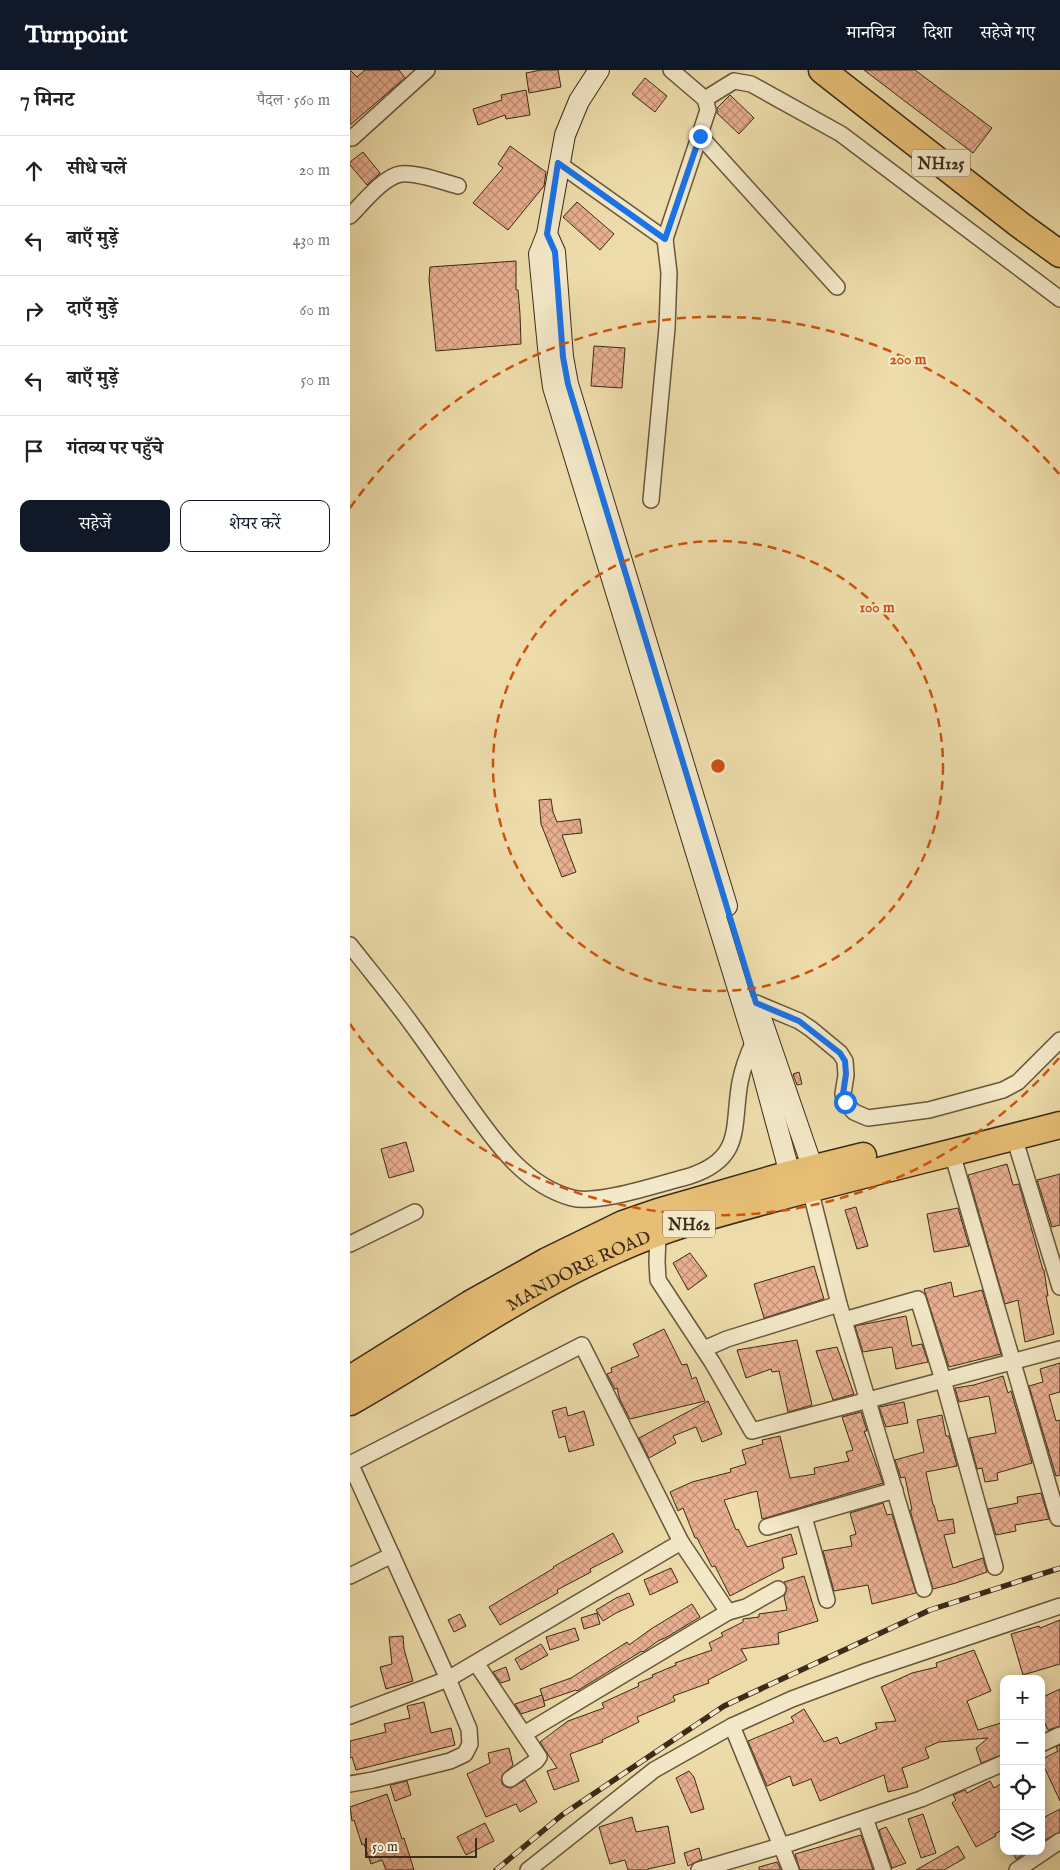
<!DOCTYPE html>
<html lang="hi">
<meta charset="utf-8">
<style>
body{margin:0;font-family:"IM FELL English","Noto Serif Devanagari",serif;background:#f6f6f6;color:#222}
.controls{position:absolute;right:15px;bottom:15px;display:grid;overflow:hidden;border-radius:10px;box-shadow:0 2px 12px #0003}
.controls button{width:45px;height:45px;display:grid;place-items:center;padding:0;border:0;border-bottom:1px solid #e0e0e0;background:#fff;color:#222;font:25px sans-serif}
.scale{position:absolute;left:15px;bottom:12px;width:112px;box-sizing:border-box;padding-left:5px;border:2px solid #3b2b18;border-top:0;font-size:14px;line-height:18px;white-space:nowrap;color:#3b2b18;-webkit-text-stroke:4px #f3e8c8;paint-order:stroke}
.stop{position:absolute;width:15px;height:15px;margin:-11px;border:4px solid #1a73e8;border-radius:50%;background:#fff}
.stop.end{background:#1a73e8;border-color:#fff;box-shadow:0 1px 5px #0008}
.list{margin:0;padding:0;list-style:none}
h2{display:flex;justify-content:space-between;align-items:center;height:65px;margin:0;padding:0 20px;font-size:21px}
h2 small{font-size:16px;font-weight:400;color:#767676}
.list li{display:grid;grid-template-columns:32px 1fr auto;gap:15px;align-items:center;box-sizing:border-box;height:70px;padding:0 20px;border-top:1px solid #e0e0e0}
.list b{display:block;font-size:19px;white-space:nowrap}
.list em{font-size:16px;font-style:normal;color:#767676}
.actions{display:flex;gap:10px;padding:15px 20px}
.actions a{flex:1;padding:11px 0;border:1px solid #111827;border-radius:10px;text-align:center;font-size:18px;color:#111827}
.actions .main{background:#111827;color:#fff}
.icon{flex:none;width:28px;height:28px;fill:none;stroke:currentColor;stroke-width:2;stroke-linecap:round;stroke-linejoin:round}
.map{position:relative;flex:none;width:710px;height:1800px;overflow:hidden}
header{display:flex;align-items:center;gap:30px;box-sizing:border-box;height:70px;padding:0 25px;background:#111827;color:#fff}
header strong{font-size:24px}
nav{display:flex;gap:28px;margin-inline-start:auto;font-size:18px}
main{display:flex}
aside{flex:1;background:#fff}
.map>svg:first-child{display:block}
</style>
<header>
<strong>Turnpoint</strong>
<nav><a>मानचित्र</a><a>दिशा</a><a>सहेजे गए</a></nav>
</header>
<main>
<aside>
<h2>7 मिनट<small>पैदल · 560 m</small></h2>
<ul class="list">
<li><svg class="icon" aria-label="ahead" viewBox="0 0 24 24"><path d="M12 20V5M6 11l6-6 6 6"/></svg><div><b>सीधे चलें</b></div><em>20 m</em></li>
<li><svg class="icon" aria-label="left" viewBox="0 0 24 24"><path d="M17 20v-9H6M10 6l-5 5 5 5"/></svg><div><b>बाएँ मुड़ें</b></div><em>430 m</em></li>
<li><svg class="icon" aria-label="right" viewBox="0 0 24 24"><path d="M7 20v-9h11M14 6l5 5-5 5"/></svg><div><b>दाएँ मुड़ें</b></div><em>60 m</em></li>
<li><svg class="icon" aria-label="left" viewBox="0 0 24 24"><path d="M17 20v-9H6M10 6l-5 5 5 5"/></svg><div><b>बाएँ मुड़ें</b></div><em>50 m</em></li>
<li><svg class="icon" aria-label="arrive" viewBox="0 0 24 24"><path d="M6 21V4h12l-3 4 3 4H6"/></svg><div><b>गंतव्य पर पहुँचे</b></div></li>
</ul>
<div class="actions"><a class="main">सहेजें</a><a>शेयर करें</a></div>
</aside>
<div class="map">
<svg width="710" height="1800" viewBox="0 0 710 1800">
<defs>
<pattern id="building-cross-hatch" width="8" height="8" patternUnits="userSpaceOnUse" patternTransform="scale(1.25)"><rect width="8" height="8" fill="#e9af91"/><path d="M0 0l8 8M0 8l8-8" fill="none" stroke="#be8f75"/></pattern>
</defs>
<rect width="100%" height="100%" fill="#eddcaa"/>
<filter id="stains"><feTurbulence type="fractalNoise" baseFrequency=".004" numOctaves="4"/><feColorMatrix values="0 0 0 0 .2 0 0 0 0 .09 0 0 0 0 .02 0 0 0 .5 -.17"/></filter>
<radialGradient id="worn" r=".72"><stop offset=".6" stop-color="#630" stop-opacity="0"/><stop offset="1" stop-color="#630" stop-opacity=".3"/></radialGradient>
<g fill="url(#building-cross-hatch)" stroke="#3b2b18">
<path d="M 0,0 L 7,7 L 15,0 L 49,0 L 55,8 L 0,55 Z"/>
<path d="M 191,0 L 208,0 L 211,17 L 179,23 L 176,3 Z"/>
<path d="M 514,0 L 565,0 L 642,58 L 623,83 Z"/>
<path d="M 295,8 L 317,26 L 305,42 L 282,24 Z"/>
<path d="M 176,20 L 180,45 L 156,49 L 155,45 L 128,55 L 123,39 L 152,30 L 151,25 Z"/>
<path d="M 380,25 L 404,48 L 389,64 L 367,43 L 367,38 Z"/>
<path d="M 160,76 L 196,102 L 194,116 L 158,160 L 123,133 L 153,98 L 148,94 Z"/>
<path d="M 13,82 L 30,103 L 17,115 L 0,95 L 0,92 Z"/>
<path d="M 227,132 L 264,164 L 250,180 L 213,147 Z"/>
<path d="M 166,191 L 166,220 L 168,220 L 170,244 L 171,274 L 86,281 L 79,210 L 80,197 Z"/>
<path d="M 244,276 L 275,278 L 272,318 L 241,316 Z"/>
<path d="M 201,729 L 203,742 L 207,752 L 230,749 L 232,763 L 212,765 L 226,802 L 212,807 L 191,754 L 189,730 Z"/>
<path d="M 449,1002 L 452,1014 L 447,1015 L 443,1004 Z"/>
<path d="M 56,1072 L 64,1101 L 39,1108 L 31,1079 Z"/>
<path d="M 657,1094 L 663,1115 L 669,1114 L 693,1200 L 694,1200 L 698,1226 L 696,1226 L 704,1264 L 675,1272 L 668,1230 L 655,1234 L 618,1105 Z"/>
<path d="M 710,1104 L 710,1155 L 702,1157 L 687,1110 Z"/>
<path d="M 506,1137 L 518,1176 L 507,1179 L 495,1140 Z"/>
<path d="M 608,1138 L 619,1176 L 584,1182 L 577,1144 Z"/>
<path d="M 340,1183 L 357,1206 L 338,1220 L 323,1193 Z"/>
<path d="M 464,1196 L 474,1229 L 414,1248 L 404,1214 Z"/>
<path d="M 601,1212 L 604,1227 L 632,1220 L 651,1284 L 599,1297 L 574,1219 Z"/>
<path d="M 556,1246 L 562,1276 L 572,1274 L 578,1292 L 546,1299 L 542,1277 L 513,1282 L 505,1256 Z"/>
<path d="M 314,1259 L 332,1295 L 337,1294 L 342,1309 L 346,1307 L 355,1331 L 280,1349 L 270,1330 L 267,1318 L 265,1319 L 257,1304 L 262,1302 L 261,1298 L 289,1286 L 283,1274 Z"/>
<path d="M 447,1270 L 462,1335 L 438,1342 L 429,1301 L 422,1302 L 421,1299 L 396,1308 L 387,1280 Z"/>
<path d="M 487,1277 L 504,1324 L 483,1330 L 466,1281 Z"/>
<path d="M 710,1293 L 710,1322 L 699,1325 L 706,1351 L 710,1350 L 710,1405 L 706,1406 L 679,1316 L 693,1312 L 690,1299 Z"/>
<path d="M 653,1306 L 658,1323 L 661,1321 L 682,1393 L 647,1403 L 648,1410 L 635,1412 L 632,1398 L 627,1399 L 619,1368 L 646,1363 L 639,1326 L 609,1332 L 605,1318 L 624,1315 Z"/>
<path d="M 358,1331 L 372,1364 L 352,1372 L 346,1357 L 323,1366 L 326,1373 L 299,1388 L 289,1368 Z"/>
<path d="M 554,1332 L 558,1353 L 536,1357 L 529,1337 Z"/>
<path d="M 216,1337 L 218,1346 L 234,1341 L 244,1375 L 219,1382 L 215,1366 L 209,1368 L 202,1341 Z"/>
<path d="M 511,1342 L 517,1361 L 514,1361 L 533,1413 L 412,1449 L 407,1421 L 374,1430 L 386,1460 L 388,1459 L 397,1477 L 441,1464 L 447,1484 L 432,1488 L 434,1498 L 380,1526 L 365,1496 L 362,1497 L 347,1468 L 345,1468 L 333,1438 L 328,1441 L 320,1422 L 342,1412 L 381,1402 L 380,1399 L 396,1394 L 392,1380 L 413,1374 L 412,1370 L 430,1366 L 440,1408 L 465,1404 L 464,1398 L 499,1391 L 496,1382 L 503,1380 L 492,1347 Z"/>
<path d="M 592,1345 L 596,1366 L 599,1366 L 607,1396 L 576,1402 L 583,1435 L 584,1435 L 588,1451 L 603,1449 L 605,1463 L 594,1465 L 603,1498 L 633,1488 L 637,1502 L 606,1513 L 583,1519 L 560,1440 L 562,1440 L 555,1407 L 551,1408 L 545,1390 L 574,1382 L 567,1350 Z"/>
<path d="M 691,1423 L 699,1449 L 665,1455 L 666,1461 L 646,1465 L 638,1439 L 668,1433 L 667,1427 Z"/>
<path d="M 533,1433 L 537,1445 L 542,1444 L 566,1523 L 522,1534 L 518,1515 L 484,1521 L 473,1481 L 502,1476 L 500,1466 L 506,1464 L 500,1443 Z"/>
<path d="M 263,1463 L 273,1482 L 240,1499 L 241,1502 L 207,1520 L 208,1523 L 150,1555 L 139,1537 L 204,1498 L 203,1497 Z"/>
<path d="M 321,1498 L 328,1512 L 300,1525 L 294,1510 Z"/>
<path d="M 454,1506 L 468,1551 L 428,1563 L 429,1574 L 391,1579 L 397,1590 L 358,1610 L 359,1613 L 323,1626 L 325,1631 L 287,1647 L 289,1652 L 252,1670 L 253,1672 L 220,1684 L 229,1711 L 204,1720 L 197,1701 L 207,1698 L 190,1672 L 218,1651 L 254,1638 L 252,1633 L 289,1616 L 288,1613 L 303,1607 L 302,1605 L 326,1595 L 325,1593 L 362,1580 L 359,1573 L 373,1566 L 371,1563 L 393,1552 L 393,1549 L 409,1547 L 409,1544 L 437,1540 L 434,1526 L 437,1519 L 434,1512 Z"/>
<path d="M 279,1523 L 284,1535 L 266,1543 L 253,1551 L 246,1540 L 266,1528 Z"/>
<path d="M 342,1534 L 350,1547 L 317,1567 L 308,1571 L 293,1582 L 292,1581 L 227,1621 L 226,1620 L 194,1631 L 190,1619 L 221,1608 L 277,1572 L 279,1575 L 301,1559 Z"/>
<path d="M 247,1543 L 250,1554 L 234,1559 L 231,1548 Z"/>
<path d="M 110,1544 L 116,1556 L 104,1562 L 98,1550 Z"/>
<path d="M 710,1550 L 710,1594 L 673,1605 L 661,1564 L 689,1556 L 690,1558 Z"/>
<path d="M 225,1558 L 229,1570 L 200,1580 L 196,1567 Z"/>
<path d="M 53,1566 L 54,1579 L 63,1611 L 36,1619 L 30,1597 L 42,1594 L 39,1567 Z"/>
<path d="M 191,1574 L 198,1585 L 171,1600 L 165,1589 Z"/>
<path d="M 624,1580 L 641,1621 L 617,1631 L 628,1660 L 654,1652 L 654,1684 L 631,1693 L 626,1678 L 638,1668 L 589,1672 L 575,1678 L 579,1688 L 552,1698 L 558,1717 L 538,1722 L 534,1705 L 470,1731 L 461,1709 L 443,1716 L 440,1706 L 417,1716 L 398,1671 L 444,1652 L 441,1647 L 454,1639 L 474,1672 L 487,1667 L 490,1674 L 527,1659 L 525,1653 L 546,1651 L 531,1617 L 562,1603 L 587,1597 L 586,1593 Z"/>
<path d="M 156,1597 L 160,1610 L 151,1613 L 143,1602 Z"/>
<path d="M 710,1619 L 710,1656 L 698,1660 L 691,1645 L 691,1628 Z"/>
<path d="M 192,1625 L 195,1636 L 171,1644 L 165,1634 Z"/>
<path d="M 74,1632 L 81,1663 L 101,1658 L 105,1675 L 6,1700 L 2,1687 L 0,1688 L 0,1671 L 36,1662 L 34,1654 L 60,1648 L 57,1636 Z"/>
<path d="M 710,1675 L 710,1731 L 691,1690 L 708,1681 L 706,1677 Z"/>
<path d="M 159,1678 L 163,1695 L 152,1705 L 152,1714 L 156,1717 L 161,1718 L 175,1710 L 187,1732 L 170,1742 L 166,1734 L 136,1747 L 117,1704 L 140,1693 L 138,1683 Z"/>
<path d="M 339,1701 L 344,1707 L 354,1739 L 341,1743 L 326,1708 Z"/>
<path d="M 57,1711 L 61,1725 L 45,1731 L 40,1715 Z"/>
<path d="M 640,1711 L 644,1718 L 654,1712 L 654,1759 L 645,1764 L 646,1766 L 626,1777 L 602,1733 L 606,1730 L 603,1725 L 615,1720 L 617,1723 Z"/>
<path d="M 37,1724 L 52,1769 L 54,1768 L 64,1800 L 36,1800 L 32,1790 L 21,1794 L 14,1774 L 12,1775 L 4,1750 L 2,1751 L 0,1737 Z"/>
<path d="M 710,1739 L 710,1762 L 691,1772 L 691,1749 Z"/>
<path d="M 573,1744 L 586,1783 L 571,1788 L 558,1749 Z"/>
<path d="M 282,1747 L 286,1762 L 318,1756 L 325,1793 L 298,1799 L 298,1800 L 278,1800 L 275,1790 L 260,1794 L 249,1757 Z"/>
<path d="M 135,1753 L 144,1771 L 116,1785 L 107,1767 Z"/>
<path d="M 536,1757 L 556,1793 L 542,1798 L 529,1760 Z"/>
<path d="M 511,1765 L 523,1800 L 450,1800 L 445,1784 Z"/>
<path d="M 608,1776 L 615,1788 L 594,1800 L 566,1800 Z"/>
<path d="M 349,1778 L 352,1789 L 338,1796 L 334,1783 Z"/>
<path d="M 662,1781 L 678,1781 L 666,1789 Z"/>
<path d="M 427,1792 L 431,1800 L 409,1800 L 409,1797 Z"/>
</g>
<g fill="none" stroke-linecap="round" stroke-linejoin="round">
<g stroke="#68573c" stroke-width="18">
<g id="street">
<path d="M 355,29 L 384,11 L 401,14 L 491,64 L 710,229"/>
<path d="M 350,66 L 487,217"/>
<path d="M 2,68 L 77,0"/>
<path d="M 208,93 L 315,169 L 319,203 L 317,258 L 301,430"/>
<path d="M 0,146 C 12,134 34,106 51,104 C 66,102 93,112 108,116"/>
<path d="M 315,169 L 358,40 L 355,29 L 321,0"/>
<path d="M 0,875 C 21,902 43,928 63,956 C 80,979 96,1003 113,1027 C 142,1067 171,1114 222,1128 C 248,1135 312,1113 340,1106 C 394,1088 382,1057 390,1012 C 393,997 398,984 404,971"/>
<path d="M 406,933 L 449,951 L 461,959 L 490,983 L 495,991 L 496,1005 L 493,1024 L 495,1032 L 504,1042 L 518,1048 L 579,1040 L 653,1020 L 668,1012 L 710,970"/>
<path d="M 664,1067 L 710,1217"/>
<path d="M 602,1083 L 708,1448"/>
<path d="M 460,1119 L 489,1234 L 574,1519"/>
<path d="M 308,1163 L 307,1192 L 308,1210 L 362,1292 L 402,1361 L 710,1279"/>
<path d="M 0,1174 L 65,1142"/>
<path d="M 494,1250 L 568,1229 L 593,1310 L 645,1497"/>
<path d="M 354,1279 L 377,1269 L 489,1234"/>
<path d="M 0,1393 L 98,1609 L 119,1659 L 120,1674 L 115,1684 L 100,1691 L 23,1710 L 0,1714"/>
<path d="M 0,1394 L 232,1275 L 331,1472 L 98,1609 L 0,1646"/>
<path d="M 454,1447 L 477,1530"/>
<path d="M 417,1457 L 545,1420"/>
<path d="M 0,1506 L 42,1485"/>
<path d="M 378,1542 L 396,1537 L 428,1519"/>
<path d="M 126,1593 L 189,1687 L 186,1691 L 160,1709"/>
<path d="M 382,1656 L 441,1800"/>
<path d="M 174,1664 L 378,1542 L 331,1472"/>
<path d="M 691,1674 L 710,1665"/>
<path d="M 515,1748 L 533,1800"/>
<path d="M 178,1800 L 304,1700 L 382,1656 L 442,1629 L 517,1601 L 710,1536"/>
<path d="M 349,1800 L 444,1772 L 571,1729 L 654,1693"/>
<path d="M 667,1800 L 710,1771"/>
</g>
</g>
<g stroke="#3b2b18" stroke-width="22">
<g id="secondary">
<path d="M 249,0 L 229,31 L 215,65 L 197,164 L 189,184 L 199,288 L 203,317 L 404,971 L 440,1104"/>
<path d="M 197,164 L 205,182 L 213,287 L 218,314 L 377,836"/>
<path d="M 411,948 L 463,1099"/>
</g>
</g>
<g stroke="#3b2b18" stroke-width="29">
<g id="highway">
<path d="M 472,0 L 670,155 L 710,184"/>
<path d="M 0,1309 L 120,1234 L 197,1191 L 273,1154 L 308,1142 L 440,1104 L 513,1086"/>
<path id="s1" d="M 0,1332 C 89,1282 173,1220 268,1179 C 320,1155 378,1141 433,1126 C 525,1101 618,1079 710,1055"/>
</g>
</g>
<use href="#street" stroke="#f3e8c8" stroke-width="15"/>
<use href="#secondary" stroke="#f3e8c8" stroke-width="20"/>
<use href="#highway" stroke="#e6be75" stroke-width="26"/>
<g stroke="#3b2b18" stroke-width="5.5">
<path id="rail" d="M 146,1800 L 212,1745 L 374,1636 L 580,1540 L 710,1498"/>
</g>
<use href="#rail" stroke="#f3e8c8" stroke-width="4" stroke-dasharray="11" stroke-linecap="butt"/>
</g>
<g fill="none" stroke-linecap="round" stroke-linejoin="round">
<path stroke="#1a73e8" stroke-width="6" d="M 350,66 L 315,169 L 208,93 L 197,164 L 205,182 L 213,287 L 218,314 L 406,933 L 449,951 L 490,983 L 495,991 L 496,1004 L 493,1024 L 495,1032"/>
</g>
<g fill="none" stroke="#ce520e" stroke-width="2.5" stroke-dasharray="9 6">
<circle cx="368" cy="696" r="225"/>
<path d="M709 988A449 449 0 0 1 0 954M0 438A449 449 0 0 1 709 404"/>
</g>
<g text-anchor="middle" stroke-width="4.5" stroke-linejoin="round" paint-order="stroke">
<g fill="#f3e8c8" stroke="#72644d" stroke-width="1">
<rect x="562" y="79.5" width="58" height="27" rx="4"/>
<rect x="313" y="1140.5" width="52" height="27" rx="4"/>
</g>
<g font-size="16" font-weight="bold" fill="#3b2b18">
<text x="591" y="99">NH125</text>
<text x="339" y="1160">NH62</text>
</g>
<g font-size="18" fill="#3b2b18" stroke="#f3e8c8">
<text dy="6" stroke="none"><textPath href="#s1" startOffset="264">MANDORE ROAD</textPath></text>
</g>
</g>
<circle cx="368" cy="696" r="8" fill="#ce520e" stroke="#f3e8c8" stroke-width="2.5"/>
<g font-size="15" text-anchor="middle" font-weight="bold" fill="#ce520e" stroke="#f3e8c8" stroke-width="4.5" stroke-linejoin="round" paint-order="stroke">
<text x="558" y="294">200 m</text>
<text x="527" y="542">100 m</text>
</g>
<rect width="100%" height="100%" filter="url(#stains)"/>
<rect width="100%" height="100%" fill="url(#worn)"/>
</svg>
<div class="controls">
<button>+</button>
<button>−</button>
<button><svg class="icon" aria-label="locate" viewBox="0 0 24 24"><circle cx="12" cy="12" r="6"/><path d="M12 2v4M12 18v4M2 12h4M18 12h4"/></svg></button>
<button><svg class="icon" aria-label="layers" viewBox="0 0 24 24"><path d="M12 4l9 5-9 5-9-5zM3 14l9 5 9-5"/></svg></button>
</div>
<div class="scale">50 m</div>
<div class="stop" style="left:495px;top:1032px"></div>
<div class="stop end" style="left:350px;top:66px"></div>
</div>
</main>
